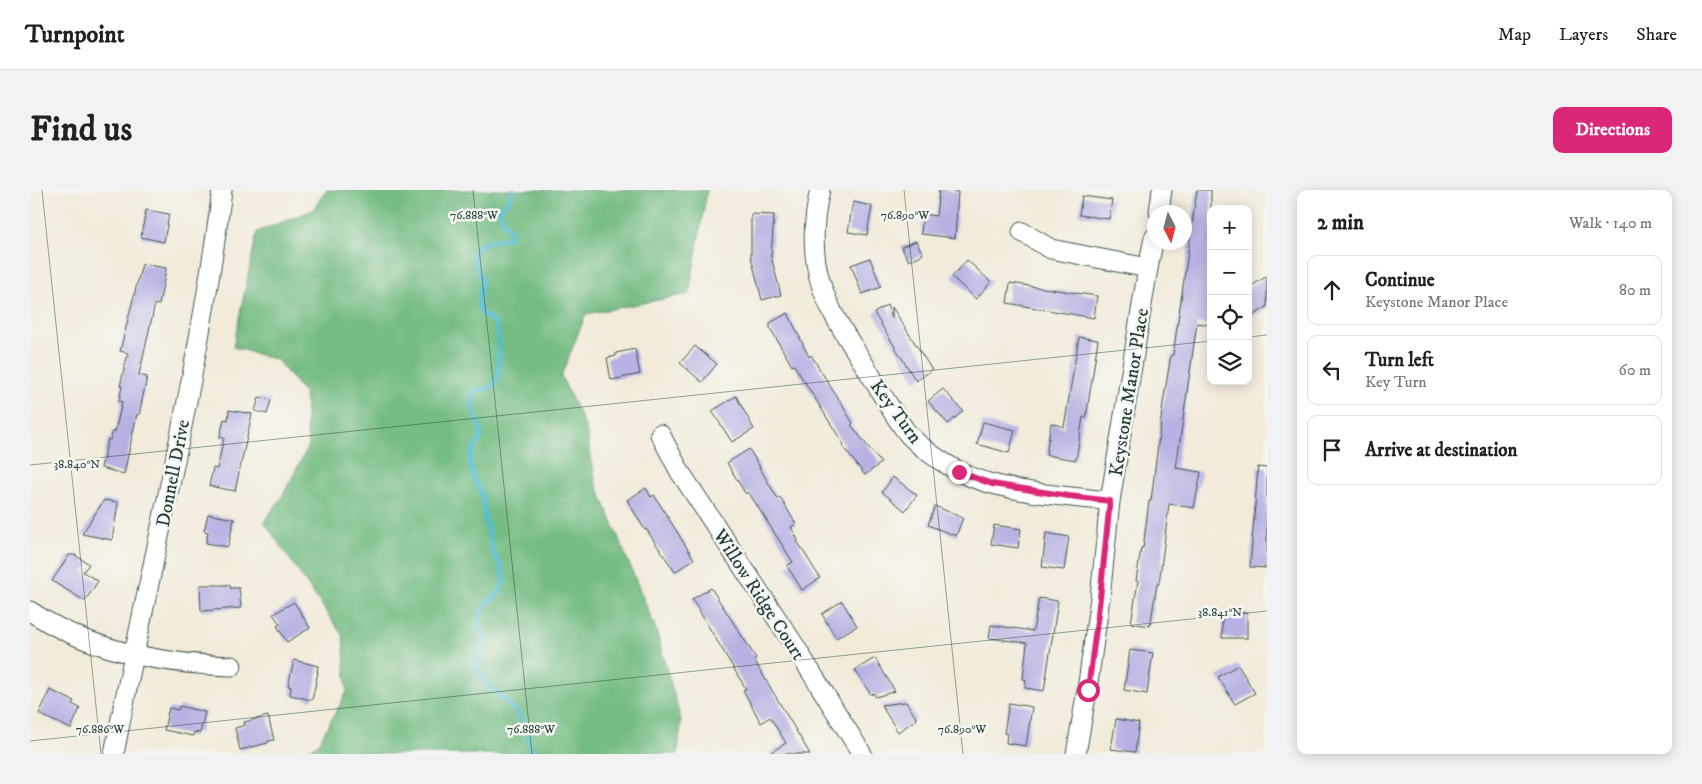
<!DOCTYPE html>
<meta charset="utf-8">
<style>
body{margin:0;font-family:"IM FELL DW Pica",serif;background:#f2f2f2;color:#202124}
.controls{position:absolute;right:15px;top:15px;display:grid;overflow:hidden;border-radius:10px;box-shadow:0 2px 12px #0003}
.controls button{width:45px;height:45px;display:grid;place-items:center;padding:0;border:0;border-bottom:1px solid #e0e0e0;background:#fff;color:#202124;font:25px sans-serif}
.compass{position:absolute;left:1117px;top:15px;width:45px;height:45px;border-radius:50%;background:#fff;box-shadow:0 2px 12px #0003;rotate:174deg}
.stop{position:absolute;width:15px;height:15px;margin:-11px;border:4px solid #db2777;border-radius:50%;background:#fff}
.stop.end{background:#db2777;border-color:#fff;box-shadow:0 1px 5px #0008}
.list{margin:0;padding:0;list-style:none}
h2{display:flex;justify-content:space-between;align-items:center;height:65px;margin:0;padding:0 20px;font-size:21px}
h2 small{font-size:16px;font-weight:400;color:#757577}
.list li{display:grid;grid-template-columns:32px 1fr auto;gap:15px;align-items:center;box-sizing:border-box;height:70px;margin:0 10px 10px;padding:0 10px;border:1px solid #e0e0e0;border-radius:10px}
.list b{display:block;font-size:19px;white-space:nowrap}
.list p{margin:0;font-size:16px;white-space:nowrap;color:#757577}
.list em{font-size:16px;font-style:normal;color:#757577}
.icon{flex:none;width:28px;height:28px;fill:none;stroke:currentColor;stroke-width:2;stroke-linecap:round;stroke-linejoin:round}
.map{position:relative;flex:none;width:1237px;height:564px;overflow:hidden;border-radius:10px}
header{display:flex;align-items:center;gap:30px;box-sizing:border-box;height:70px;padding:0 25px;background:#fff;border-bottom:1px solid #e0e0e0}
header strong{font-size:24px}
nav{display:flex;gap:28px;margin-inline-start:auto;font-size:18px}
.intro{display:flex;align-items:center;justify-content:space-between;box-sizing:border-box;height:120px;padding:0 30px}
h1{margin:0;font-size:35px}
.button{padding:12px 22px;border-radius:10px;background:#db2777;color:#fff;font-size:18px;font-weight:700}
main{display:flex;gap:30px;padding:0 30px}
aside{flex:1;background:#fff;border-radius:10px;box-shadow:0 2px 12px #0003}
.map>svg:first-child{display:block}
</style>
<header>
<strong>Turnpoint</strong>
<nav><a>Map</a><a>Layers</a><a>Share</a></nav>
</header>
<div class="intro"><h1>Find us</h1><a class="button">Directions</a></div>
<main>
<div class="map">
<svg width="1237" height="564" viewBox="0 0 1237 564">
<rect width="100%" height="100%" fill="#f6f6f2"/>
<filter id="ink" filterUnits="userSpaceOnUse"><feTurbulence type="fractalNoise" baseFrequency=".02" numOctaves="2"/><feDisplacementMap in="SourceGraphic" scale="10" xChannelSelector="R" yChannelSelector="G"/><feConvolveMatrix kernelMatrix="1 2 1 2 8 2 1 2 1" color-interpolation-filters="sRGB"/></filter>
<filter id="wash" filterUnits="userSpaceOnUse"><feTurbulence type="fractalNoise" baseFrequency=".0096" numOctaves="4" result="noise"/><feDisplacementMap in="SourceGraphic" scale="20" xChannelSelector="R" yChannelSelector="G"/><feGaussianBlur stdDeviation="1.12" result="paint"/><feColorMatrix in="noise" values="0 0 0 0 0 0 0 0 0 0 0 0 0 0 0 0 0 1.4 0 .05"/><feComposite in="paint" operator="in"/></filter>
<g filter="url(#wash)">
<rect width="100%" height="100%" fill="#f2ebda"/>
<path fill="#74bc82" stroke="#4a7c5b" d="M 296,0 L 677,0 L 659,104 L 556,124 L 531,186 L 556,238 L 566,293 L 625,437 L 651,530 L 648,564 L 272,564 L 288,554 L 317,502 L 313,446 L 234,332 L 252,307 L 278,257 L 275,204 L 247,170 L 203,157 L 227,42 L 283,20 Z"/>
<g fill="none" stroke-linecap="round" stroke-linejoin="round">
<path stroke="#53bece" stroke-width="5" d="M 483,0 L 479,10 L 470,19 L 473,32 L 481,41 L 479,48 C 464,51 448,50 442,66 L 452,90 L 448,115 L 451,123 C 456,126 463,130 466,136 C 470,145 471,186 464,194 C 459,200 451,199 443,202 L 442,216 L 451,241 L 450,249 L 442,262 L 440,274 L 444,289 L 452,305 L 455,328 L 463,362 L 471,376 L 475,391 L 468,404 L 454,416 L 448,433 L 454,448 L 448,481 L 458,496 L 473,508 L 492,529 L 503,564"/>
</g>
<g id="blocks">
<g fill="#b9b1e3">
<path d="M 909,0 L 928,2 L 925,48 L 891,44 L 893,24 L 906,26 Z"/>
<path d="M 1167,0 L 1181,0 L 1181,135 L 1167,133 L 1146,278 L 1171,282 L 1164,318 L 1139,314 L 1129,394 L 1127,394 L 1120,436 L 1101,433 L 1108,391 L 1106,391 L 1111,358 L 1113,358 L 1119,311 L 1121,311 L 1133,213 L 1141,165 L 1143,165 Z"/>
<path d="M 1052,6 L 1082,10 L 1079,29 L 1049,25 Z"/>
<path d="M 823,12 L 842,16 L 837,45 L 818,42 Z"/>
<path d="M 116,20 L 139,24 L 134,52 L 111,47 Z"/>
<path d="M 721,24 L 744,25 L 741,66 L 751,105 L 732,110 L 721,67 Z"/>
<path d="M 886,51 L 893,64 L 879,71 L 871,57 Z"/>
<path d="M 840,68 L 851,97 L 832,104 L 821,75 Z"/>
<path d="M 937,70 L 961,92 L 946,109 L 922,87 Z"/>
<path d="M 112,74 L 136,78 L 136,80 L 129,115 L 125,114 L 109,185 L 117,187 L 109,225 L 107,224 L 94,284 L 71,278 L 78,249 L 80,250 L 83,241 L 85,242 L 92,212 L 89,211 L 92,196 L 90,196 L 98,163 L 90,161 Z"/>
<path d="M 1237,86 L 1237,117 L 1218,129 L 1218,98 Z"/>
<path d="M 980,93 L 1067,106 L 1064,128 L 977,113 Z"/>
<path d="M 857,115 L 862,128 L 862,117 L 902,180 L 886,191 L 844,123 Z"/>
<path d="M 758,123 L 779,167 L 781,165 L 823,233 L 821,235 L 851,273 L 835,285 L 812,256 L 814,255 L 764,175 L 762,176 L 740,138 L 740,133 Z"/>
<path d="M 1049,147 L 1068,150 L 1056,228 L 1053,227 L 1046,270 L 1016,265 L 1021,233 L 1034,237 Z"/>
<path d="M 665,156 L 687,174 L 672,192 L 650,173 Z"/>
<path d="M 605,159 L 610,184 L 581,190 L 577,168 L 586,166 L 586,163 Z"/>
<path d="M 913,199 L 933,221 L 918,234 L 898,211 Z"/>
<path d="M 706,206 L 724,239 L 702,252 L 682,221 Z"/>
<path d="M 229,207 L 241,210 L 237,224 L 225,221 Z"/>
<path d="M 199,220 L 222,224 L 205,301 L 179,296 L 183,278 L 187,279 L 194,248 L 190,247 L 194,229 L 198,230 Z"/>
<path d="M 953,232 L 985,240 L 979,263 L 947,254 Z"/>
<path d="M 719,259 L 730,277 L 729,277 L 748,309 L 750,307 L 766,334 L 761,337 L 768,350 L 767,351 L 790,388 L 772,400 L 757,376 L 763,372 L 719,303 L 715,303 L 697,273 Z"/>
<path d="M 1228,277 L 1237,278 L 1237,378 L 1220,377 Z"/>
<path d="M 863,287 L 887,305 L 875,321 L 852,302 Z"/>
<path d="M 616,298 L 621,307 L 624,305 L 664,369 L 645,382 L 616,339 L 615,340 L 597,310 Z"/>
<path d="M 74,310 L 87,312 L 88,314 L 82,350 L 52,344 Z"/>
<path d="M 905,316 L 933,328 L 926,346 L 898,335 Z"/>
<path d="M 178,324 L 204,329 L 198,357 L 176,353 L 178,342 L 174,341 Z"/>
<path d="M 964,335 L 991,339 L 988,358 L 961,354 Z"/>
<path d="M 1016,343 L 1039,347 L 1034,380 L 1012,377 Z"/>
<path d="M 39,365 L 45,365 L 59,374 L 53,382 L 68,391 L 55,411 L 22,391 Z"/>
<path d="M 170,395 L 200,395 L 200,398 L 209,398 L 211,418 L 171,421 Z"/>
<path d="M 681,398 L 726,468 L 724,470 L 780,564 L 738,564 L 756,553 L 740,527 L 731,533 L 713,500 L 716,499 L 662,409 Z"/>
<path d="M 1009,408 L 1028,411 L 1014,501 L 995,498 L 996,490 L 993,489 L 997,453 L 959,448 L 961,435 L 1003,441 Z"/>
<path d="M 812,411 L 827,436 L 806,448 L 792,424 Z"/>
<path d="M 264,412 L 280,438 L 257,452 L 247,436 L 250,434 L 243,424 Z"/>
<rect x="1192" y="423" width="25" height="25"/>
<path d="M 1100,460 L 1123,463 L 1117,504 L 1094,500 Z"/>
<path d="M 845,468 L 865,501 L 846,507 L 843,503 L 841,505 L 825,480 Z"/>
<path d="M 264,470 L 288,476 L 287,482 L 288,482 L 282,510 L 260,505 L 261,497 L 258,496 Z"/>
<path d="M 1208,475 L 1225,503 L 1205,514 L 1188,487 Z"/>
<path d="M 20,500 L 44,511 L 42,514 L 50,518 L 41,539 L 9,524 Z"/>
<path d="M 876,512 L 887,529 L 868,542 L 851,515 Z"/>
<path d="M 979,513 L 1002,517 L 996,556 L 976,553 L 977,544 L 974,543 Z"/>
<path d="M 149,516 L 175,522 L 170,543 L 164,542 L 163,546 L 134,540 L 139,518 L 148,520 Z"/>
<path d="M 238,526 L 244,550 L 238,551 L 238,553 L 210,560 L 205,538 L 215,535 L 214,532 Z"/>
<path d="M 1086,529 L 1109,533 L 1105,562 L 1081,559 Z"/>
</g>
</g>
</g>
<g filter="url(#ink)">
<use href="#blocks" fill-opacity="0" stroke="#3f574d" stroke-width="1"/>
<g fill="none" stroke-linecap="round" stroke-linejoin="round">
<g stroke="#3f574d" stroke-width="21">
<g id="street">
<path d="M 790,0 C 784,26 782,57 788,83 C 796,120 821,152 840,184 C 852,204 864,227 879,245 C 893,260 910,271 928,281 C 967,302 1035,306 1080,311"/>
<path d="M 1129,22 L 1132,0"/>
<path d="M 992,42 L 1021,59 L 1118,78"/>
<path d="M 630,244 L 650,282 L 763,453 L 832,564"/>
<path d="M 0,421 C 59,461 132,474 202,476"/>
<path d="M 84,564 C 120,376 168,190 192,0"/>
<path d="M 1046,564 L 1057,500 L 1070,408 L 1080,311 L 1118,78 L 1124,48"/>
</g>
</g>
<use href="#street" stroke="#fff" stroke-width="19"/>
</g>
</g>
<g fill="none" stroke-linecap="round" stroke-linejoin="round" filter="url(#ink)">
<path stroke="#db2777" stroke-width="6" d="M 929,282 L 962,294 L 1039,306 L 1080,311 L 1070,408 L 1058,500"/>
</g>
<path fill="none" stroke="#1f3d34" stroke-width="1" stroke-opacity="0.45" d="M 12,0 L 71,564M 443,0 L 502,564M 874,0 L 933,564M 1218,147 L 1237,145M 0,275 L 1181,151M 0,551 L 1237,421"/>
<g text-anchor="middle" stroke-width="5" stroke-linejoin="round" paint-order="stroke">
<g font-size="19" fill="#1f3d34" stroke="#f6f6f2">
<text transform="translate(1098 202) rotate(-81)" y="7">Keystone Manor Place</text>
<text transform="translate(867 221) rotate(54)" y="7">Key Turn</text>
<text transform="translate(142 283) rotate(-79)" y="7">Donnell Drive</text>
<text transform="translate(730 404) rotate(57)" y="7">Willow Ridge Court</text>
</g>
</g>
<g font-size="12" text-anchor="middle" fill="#1f3d34" stroke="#f6f6f2" stroke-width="5" stroke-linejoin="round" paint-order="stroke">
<text x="444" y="29">76.888°W</text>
<text x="875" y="29">76.890°W</text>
<text x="47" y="278">38.840°N</text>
<text x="1190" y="426">38.841°N</text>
<text x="70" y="543">76.886°W</text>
<text x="501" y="543">76.888°W</text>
<text x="932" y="543">76.890°W</text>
</g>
</svg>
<div class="controls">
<button>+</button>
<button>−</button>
<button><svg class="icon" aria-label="locate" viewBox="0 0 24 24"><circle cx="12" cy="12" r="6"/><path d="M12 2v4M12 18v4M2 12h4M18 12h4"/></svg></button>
<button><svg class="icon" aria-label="layers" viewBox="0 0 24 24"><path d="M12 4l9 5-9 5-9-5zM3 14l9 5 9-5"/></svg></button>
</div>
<svg class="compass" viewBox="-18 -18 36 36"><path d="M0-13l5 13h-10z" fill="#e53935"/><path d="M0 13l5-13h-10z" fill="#757577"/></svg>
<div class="stop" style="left:1058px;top:500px"></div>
<div class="stop end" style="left:929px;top:282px"></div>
</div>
<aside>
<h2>2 min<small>Walk · 140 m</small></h2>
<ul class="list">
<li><svg class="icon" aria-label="ahead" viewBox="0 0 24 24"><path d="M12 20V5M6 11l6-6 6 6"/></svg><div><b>Continue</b><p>Keystone Manor Place</p></div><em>80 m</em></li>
<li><svg class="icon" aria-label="left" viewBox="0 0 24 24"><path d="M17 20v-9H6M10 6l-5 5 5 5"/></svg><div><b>Turn left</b><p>Key Turn</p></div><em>60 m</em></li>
<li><svg class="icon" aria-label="arrive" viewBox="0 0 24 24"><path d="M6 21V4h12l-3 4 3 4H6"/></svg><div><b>Arrive at destination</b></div></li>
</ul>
</aside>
</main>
